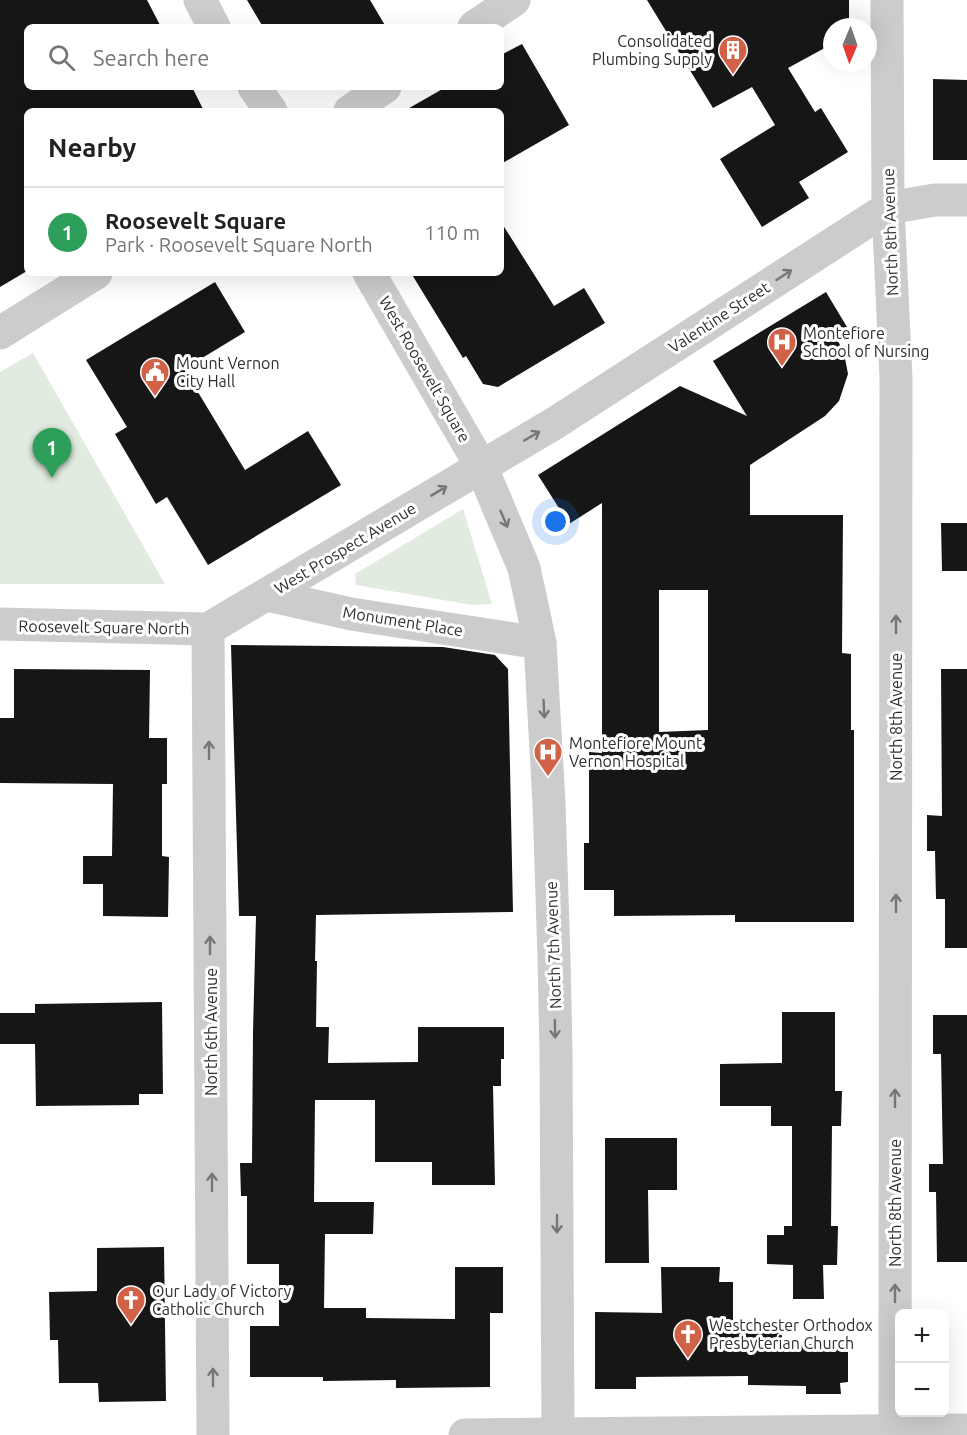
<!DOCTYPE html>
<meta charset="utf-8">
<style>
body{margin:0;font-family:Ubuntu,sans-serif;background:#f2f2f2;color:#222}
.controls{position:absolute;right:18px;bottom:18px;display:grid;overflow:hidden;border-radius:9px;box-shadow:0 6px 24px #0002}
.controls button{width:54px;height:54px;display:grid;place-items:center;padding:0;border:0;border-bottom:2px solid #e0e0e0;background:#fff;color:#222;font:30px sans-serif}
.compass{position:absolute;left:823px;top:18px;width:54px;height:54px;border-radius:50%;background:#fff;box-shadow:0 6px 24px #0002;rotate:182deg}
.you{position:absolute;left:556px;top:522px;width:21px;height:21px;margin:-15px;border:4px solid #fff;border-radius:50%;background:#1a73e8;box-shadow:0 0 0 9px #1a73e833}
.badge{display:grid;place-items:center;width:39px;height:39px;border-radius:50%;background:#db2777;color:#fff;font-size:20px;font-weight:700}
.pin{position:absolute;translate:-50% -50px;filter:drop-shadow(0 2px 3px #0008)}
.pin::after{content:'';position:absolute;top:32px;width:21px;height:18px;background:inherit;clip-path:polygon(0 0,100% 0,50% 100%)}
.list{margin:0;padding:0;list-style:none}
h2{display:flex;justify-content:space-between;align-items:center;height:78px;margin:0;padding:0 24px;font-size:26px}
h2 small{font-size:20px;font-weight:400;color:#767676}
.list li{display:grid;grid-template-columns:39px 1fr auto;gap:18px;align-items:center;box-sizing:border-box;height:90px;padding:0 24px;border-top:2px solid #e0e0e0}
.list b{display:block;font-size:22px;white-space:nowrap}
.list p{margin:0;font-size:20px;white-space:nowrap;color:#767676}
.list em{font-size:20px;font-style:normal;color:#767676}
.icon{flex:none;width:33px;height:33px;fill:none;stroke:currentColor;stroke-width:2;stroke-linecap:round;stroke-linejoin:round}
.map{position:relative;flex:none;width:967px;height:1435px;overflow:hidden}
.search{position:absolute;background:#fff;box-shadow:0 6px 24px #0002;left:24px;top:24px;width:480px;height:66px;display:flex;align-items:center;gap:15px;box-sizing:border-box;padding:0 21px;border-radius:9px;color:#767676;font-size:22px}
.panel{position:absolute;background:#fff;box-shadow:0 6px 24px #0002;left:24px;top:108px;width:480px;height:168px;border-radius:9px}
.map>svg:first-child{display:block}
</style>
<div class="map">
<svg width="967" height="1435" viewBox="0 0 967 1435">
<rect width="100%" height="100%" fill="#fff"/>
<g fill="#e2ebdf">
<path d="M 33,353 L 165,584 L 0,584 L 0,372 Z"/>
<path d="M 463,509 L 492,604 L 472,605 L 356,585 L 355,574 Z"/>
</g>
<g fill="#161616" fill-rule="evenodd">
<path d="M 0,0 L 147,0 L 161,27 L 27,27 L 27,87 L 192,87 L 204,111 L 27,111 L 27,271 L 0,287 Z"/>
<path d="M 247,0 L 370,0 L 386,27 L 263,27 Z"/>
<path d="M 647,0 L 849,0 L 849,27 L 832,27 L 832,44 L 788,68 L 815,112 L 821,108 L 848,152 L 799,182 L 809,198 L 762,227 L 720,159 L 775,125 L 752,87 L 713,108 Z"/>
<path d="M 522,44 L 569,125 L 501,164 L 501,111 L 404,111 L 446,87 L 501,87 L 501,55 Z"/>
<path d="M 933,79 L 967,80 L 967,160 L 933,160 Z"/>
<path d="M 501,222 L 554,306 L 584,288 L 605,323 L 498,387 L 483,384 L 466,356 L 463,358 L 411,273 L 501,273 Z"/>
<path d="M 215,282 L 245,332 L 184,369 L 245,470 L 308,431 L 341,485 L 208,565 L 167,497 L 156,504 L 115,434 L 127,427 L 86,360 Z"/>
<path d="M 826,292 L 847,327 L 835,335 L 844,353 L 848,374 L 839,401 L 825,416 L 750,465 L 750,515 L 843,515 L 842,653 L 851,654 L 851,730 L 854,730 L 854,922 L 735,922 L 735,915 L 614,916 L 614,890 L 584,890 L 584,843 L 589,843 L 589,752 L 602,753 L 602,503 L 569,524 L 538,475 L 680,386 L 747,416 L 713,361 ZM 659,590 L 708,590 L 708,730 L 659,732 Z"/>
<path d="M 941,523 L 967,523 L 967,571 L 942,571 Z"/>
<path d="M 231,645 L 443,647 L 495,655 L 508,669 L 513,912 L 316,915 L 315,961 L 317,961 L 316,1027 L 329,1027 L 328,1063 L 418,1062 L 418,1027 L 504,1027 L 504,1059 L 501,1059 L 501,1086 L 493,1086 L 495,1185 L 432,1185 L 432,1162 L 375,1162 L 375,1100 L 315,1100 L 314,1202 L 374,1202 L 373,1234 L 325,1234 L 324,1308 L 366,1308 L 366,1318 L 455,1319 L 455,1267 L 503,1267 L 503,1313 L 490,1313 L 490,1387 L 396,1388 L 396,1380 L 323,1381 L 323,1377 L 250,1377 L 250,1326 L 279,1326 L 279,1264 L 247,1264 L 247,1196 L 241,1196 L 240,1163 L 252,1163 L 253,1032 L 256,916 L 239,916 Z"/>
<path d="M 14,669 L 150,670 L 149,738 L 167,738 L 167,784 L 162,784 L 162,856 L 169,857 L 168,917 L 103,916 L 103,884 L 83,884 L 83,856 L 112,856 L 113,784 L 0,783 L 0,718 L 14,718 Z"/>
<path d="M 941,669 L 967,669 L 967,948 L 945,948 L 945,899 L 936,899 L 935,851 L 927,851 L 927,815 L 942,816 Z"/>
<path d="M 162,1002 L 163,1094 L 139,1094 L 139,1105 L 36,1106 L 35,1044 L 0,1044 L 0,1013 L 35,1013 L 35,1004 Z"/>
<path d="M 782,1012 L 835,1012 L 835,1091 L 842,1091 L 841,1126 L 832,1126 L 831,1226 L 838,1226 L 837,1265 L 823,1265 L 824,1299 L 793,1299 L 793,1265 L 767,1264 L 767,1235 L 784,1235 L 784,1226 L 792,1226 L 792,1126 L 771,1126 L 771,1106 L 720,1106 L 720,1064 L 782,1063 Z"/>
<path d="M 933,1015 L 967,1015 L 967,1262 L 937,1262 L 936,1192 L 929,1192 L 929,1164 L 943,1164 L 941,1054 L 933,1054 Z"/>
<path d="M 605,1138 L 677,1138 L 677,1190 L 648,1190 L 649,1263 L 605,1263 Z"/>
<path d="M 164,1247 L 166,1401 L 99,1402 L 98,1383 L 59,1383 L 58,1340 L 50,1340 L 49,1292 L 97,1291 L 97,1248 Z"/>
<path d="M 661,1267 L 720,1267 L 719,1282 L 733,1282 L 733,1322 L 782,1322 L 782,1344 L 848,1344 L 848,1382 L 840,1383 L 841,1394 L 806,1394 L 806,1386 L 748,1385 L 748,1376 L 636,1377 L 636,1389 L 595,1389 L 595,1312 L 662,1313 Z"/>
</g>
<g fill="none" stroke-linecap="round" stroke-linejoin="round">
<g stroke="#ccc" stroke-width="33">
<path d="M 200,0 L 214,27"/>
<path d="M 887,0 L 888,208 L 896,378 L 895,1435"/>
<path d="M 474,27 L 514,0"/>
<path d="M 254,87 L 271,111"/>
<path d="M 350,111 L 385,87"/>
<path d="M 369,273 L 481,466 L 524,568 L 540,643 L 549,803 L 554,958 L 556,1051 L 558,1435"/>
<path d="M 0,333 L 96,273"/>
<path d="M 267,595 L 351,614 L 540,643"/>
<path d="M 0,624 L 208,629"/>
<path d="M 208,629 L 555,423 L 888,208 L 935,200 L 967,200"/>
<path d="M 208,629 L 213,1435"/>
<path d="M 465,1435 L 967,1430"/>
</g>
</g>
<defs><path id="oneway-shaft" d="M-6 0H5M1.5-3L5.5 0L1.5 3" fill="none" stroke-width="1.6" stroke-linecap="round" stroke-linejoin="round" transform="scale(1.5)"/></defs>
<g stroke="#767676">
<use href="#oneway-shaft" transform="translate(784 275) rotate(-33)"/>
<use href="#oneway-shaft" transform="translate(532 436) rotate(-30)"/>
<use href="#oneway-shaft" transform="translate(439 491) rotate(-31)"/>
<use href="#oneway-shaft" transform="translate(504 519) rotate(67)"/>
<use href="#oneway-shaft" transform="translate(896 624) rotate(-90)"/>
<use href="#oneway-shaft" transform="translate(544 709) rotate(87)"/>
<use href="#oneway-shaft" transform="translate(209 750) rotate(-90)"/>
<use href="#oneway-shaft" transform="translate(896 903) rotate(-90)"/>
<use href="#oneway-shaft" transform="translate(210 945) rotate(-90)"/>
<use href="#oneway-shaft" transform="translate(555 1029) rotate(89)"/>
<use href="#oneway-shaft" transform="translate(895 1098) rotate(-90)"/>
<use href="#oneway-shaft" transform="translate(212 1182) rotate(-90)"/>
<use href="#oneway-shaft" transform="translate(557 1224) rotate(90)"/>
<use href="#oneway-shaft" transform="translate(895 1293) rotate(-90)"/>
<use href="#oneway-shaft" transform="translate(213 1377) rotate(-90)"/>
</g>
<defs>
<g id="building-pin" transform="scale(1.5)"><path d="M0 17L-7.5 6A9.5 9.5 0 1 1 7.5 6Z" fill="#d16247" stroke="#fff"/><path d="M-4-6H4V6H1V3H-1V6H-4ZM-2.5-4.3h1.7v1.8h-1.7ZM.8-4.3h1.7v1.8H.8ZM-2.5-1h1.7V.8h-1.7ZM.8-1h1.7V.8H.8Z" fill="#fff"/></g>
<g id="hospital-pin" transform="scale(1.5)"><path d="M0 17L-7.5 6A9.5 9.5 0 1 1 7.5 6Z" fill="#d16247" stroke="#fff"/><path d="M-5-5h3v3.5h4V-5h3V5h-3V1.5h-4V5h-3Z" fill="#fff"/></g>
<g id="civic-pin" transform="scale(1.5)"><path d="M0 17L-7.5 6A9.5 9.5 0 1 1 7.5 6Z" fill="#d16247" stroke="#fff"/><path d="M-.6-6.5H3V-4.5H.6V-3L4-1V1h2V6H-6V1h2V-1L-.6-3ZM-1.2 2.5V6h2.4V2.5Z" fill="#fff"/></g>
<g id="church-pin" transform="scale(1.5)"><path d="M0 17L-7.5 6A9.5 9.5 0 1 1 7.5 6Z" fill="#d16247" stroke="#fff"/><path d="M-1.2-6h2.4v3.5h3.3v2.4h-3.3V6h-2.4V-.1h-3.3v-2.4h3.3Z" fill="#fff"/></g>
</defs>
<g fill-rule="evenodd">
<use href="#building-pin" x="733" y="50"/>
<use href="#hospital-pin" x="782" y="342"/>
<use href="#civic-pin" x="155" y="372"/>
<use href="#hospital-pin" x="548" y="752"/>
<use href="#church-pin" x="131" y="1300"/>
<use href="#church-pin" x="688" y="1334"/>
</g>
<g text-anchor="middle" stroke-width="6" stroke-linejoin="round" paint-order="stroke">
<g font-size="16" fill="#2f2f2f" stroke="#fff" text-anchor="start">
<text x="712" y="47" text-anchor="end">Consolidated<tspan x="712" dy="18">Plumbing Supply</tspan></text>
<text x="803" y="339">Montefiore<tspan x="803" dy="18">School of Nursing</tspan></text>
<text x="176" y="369">Mount Vernon<tspan x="176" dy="18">City Hall</tspan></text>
<text x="569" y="749">Montefiore Mount<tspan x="569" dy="18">Vernon Hospital</tspan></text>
<text x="152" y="1297">Our Lady of Victory<tspan x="152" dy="18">Catholic Church</tspan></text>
<text x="709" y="1331">Westchester Orthodox<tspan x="709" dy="18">Presbyterian Church</tspan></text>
</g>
<g font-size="16" fill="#2f2f2f" stroke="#fff">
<text transform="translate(890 232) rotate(-92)" y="6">North 8th Avenue</text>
<text transform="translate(719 317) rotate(-33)" y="6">Valentine Street</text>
<text transform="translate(425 369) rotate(60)" y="6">West Roosevelt Square</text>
<text transform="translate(345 548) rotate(-31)" y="6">West Prospect Avenue</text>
<text transform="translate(403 621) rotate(9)" y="6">Monument Place</text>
<text transform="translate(104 627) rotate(1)" y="6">Roosevelt Square North</text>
<text transform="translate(896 717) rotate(-90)" y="6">North 8th Avenue</text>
<text transform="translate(553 945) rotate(-92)" y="6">North 7th Avenue</text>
<text transform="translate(211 1032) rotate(-90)" y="6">North 6th Avenue</text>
<text transform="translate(895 1203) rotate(-90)" y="6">North 8th Avenue</text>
</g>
</g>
</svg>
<div class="controls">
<button>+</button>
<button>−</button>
</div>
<svg class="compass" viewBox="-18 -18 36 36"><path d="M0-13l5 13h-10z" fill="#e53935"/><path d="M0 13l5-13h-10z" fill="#767676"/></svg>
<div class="you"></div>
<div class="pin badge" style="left:52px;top:478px;background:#2e9e5b">1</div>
<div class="search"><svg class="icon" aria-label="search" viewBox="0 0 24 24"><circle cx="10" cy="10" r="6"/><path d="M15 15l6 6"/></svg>Search here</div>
<section class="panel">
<h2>Nearby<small></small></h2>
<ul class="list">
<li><span class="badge" style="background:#2e9e5b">1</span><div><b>Roosevelt Square</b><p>Park · Roosevelt Square North</p></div><em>110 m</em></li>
</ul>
</section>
</div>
